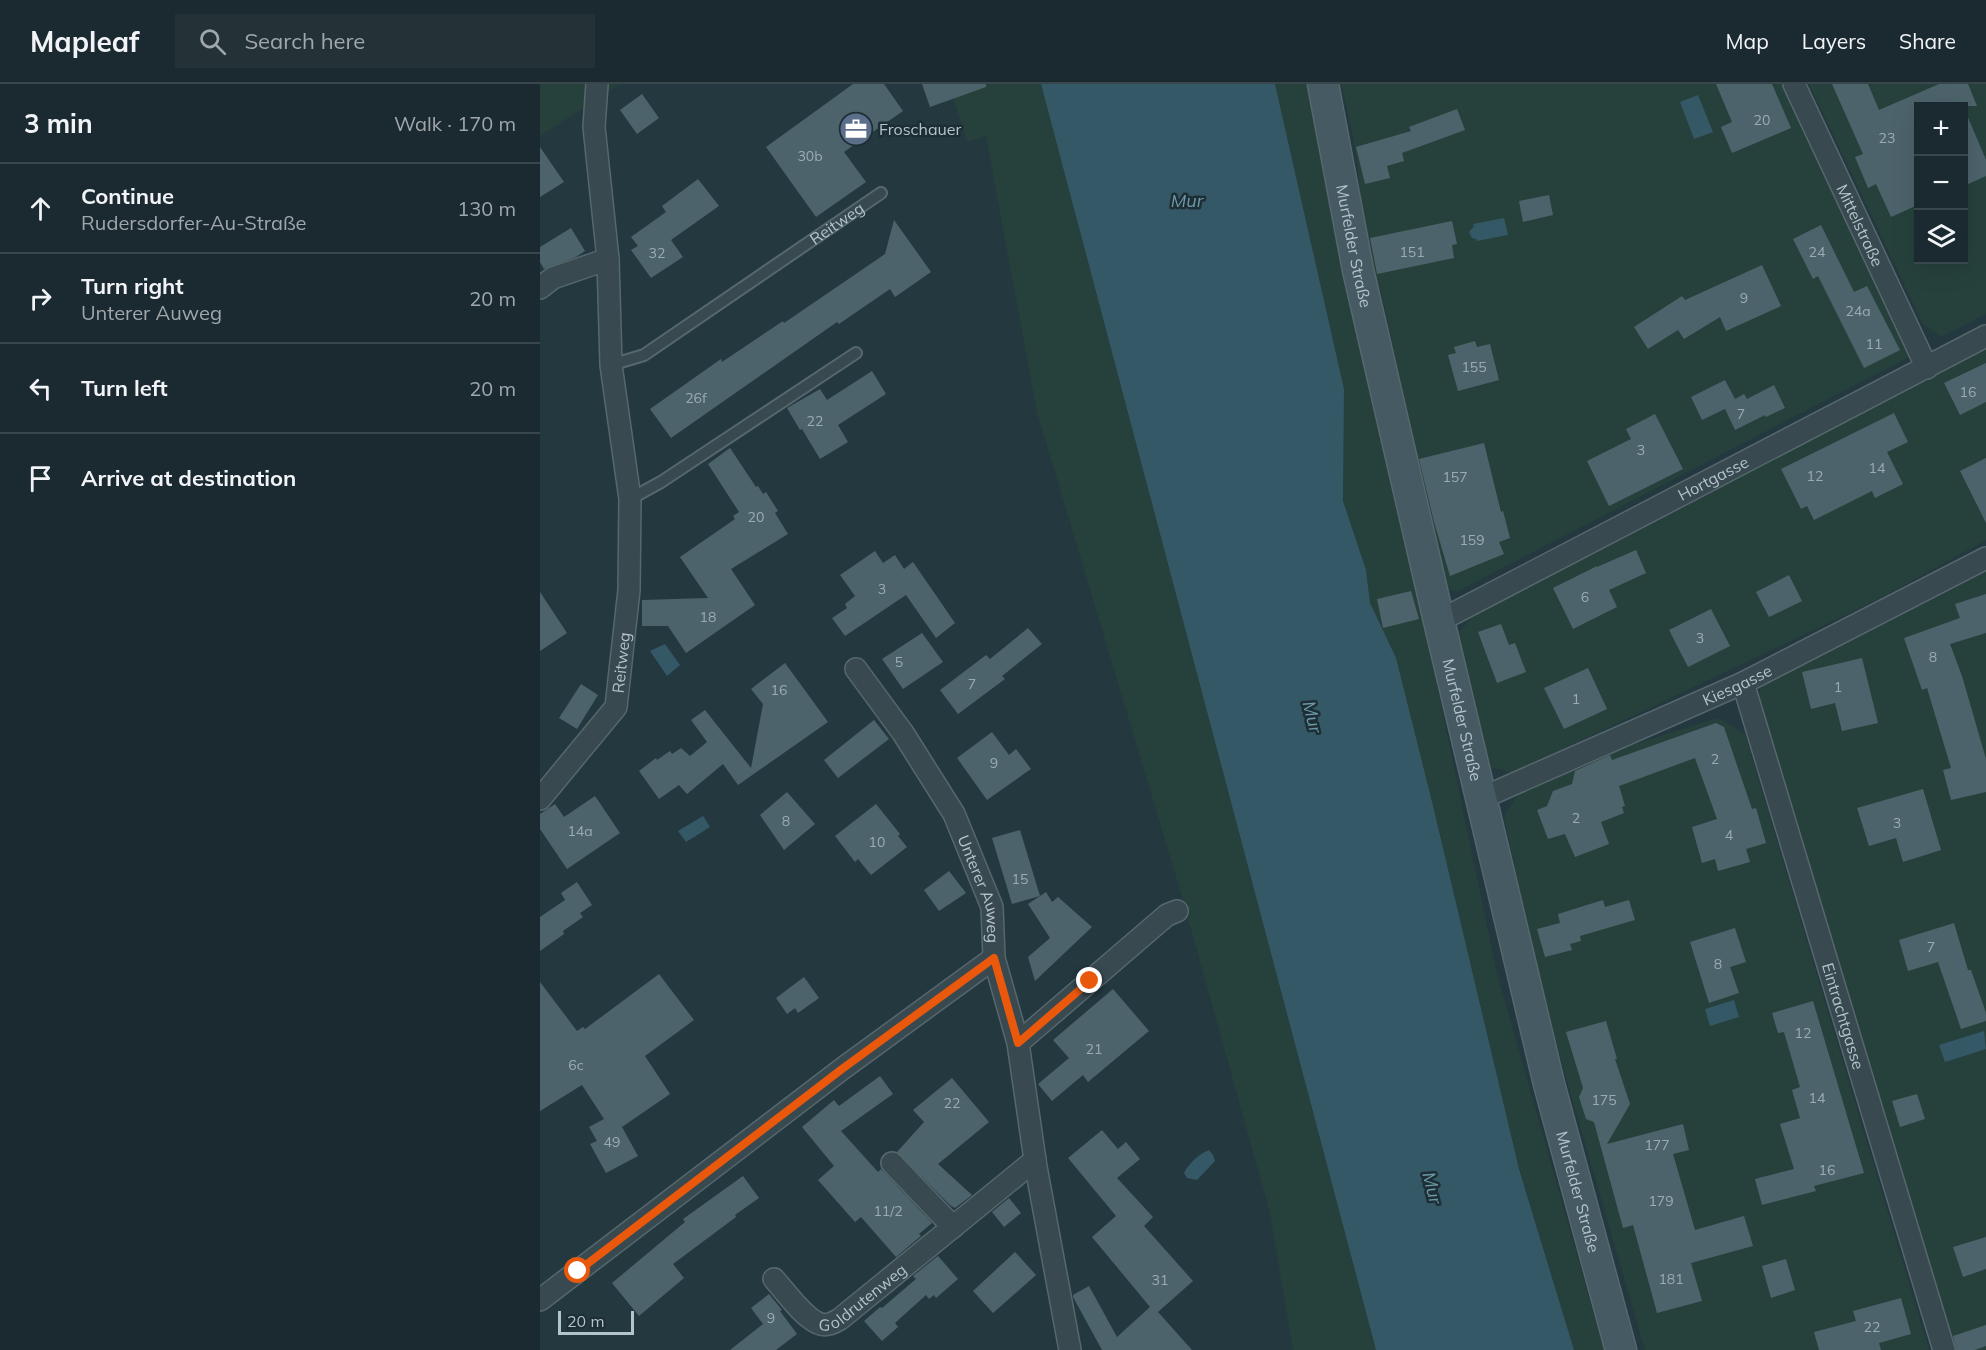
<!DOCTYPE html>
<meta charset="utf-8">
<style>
body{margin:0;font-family:Mulish,sans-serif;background:#243238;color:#f1f3f6}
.controls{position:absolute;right:18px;top:18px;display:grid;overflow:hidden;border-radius:0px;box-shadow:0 6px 24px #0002}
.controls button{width:54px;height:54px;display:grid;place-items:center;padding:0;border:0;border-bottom:2px solid #39464c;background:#1b2a30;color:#f1f3f6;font:30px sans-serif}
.scale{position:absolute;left:18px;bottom:15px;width:76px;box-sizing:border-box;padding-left:6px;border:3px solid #b4c4cb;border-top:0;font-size:16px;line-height:21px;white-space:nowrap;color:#b4c4cb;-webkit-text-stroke:4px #1d2e35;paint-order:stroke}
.stop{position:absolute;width:18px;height:18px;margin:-14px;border:4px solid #ea580c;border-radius:50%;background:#fff}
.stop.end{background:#ea580c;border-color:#fff;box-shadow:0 2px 6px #0008}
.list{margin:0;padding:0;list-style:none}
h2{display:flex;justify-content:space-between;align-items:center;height:78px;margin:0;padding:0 24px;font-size:26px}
h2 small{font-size:20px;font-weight:400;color:#a0a7ab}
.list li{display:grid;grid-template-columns:39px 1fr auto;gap:18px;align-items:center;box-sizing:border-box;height:90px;padding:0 24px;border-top:2px solid #39464c}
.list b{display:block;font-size:22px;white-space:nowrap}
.list p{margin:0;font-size:20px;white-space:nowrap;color:#a0a7ab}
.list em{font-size:20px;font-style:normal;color:#a0a7ab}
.icon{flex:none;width:33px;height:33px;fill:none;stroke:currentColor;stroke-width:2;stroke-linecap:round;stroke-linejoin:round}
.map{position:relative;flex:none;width:1446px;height:1266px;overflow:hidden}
header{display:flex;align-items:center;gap:36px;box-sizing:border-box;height:84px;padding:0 30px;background:#1b2a30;border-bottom:2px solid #39464c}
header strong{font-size:28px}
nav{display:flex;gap:33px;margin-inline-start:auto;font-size:21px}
.search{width:420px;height:54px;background:#243238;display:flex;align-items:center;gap:15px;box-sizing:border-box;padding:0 21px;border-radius:0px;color:#a0a7ab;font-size:22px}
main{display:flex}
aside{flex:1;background:#1b2a30}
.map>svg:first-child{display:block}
</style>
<header>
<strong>Mapleaf</strong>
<div class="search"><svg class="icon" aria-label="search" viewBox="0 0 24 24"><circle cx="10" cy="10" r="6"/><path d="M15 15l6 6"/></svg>Search here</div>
<nav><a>Map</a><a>Layers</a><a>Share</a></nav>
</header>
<main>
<aside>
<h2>3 min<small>Walk · 170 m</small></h2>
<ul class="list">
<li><svg class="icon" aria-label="ahead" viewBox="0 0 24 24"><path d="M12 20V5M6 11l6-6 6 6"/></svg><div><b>Continue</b><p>Rudersdorfer-Au-Straße</p></div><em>130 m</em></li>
<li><svg class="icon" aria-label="right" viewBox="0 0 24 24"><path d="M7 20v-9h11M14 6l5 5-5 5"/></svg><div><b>Turn right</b><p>Unterer Auweg</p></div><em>20 m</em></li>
<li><svg class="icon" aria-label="left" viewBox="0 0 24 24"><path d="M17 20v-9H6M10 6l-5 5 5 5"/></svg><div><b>Turn left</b></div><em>20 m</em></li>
<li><svg class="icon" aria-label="arrive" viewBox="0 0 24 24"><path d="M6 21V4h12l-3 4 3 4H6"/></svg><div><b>Arrive at destination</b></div></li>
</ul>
</aside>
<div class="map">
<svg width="1446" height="1266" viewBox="0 0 1446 1266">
<rect width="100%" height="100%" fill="#243840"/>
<g fill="#26413c" fill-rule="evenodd">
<path d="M 0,0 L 80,0 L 0,52 Z"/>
<path d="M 409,0 L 501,0 L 836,1266 L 753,1266 L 730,1129 L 643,816 L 497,328 L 446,52 L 427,58 Z"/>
<path d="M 735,0 L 772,0 L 957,890 L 1064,1266 L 1034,1266 L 979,1085 L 894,726 L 841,544 L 830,519 L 826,486 L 803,417 L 804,305 Z"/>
<path d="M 801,0 L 1243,0 L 1373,271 L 918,507 L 905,506 L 841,207 C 819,164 822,110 815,63 C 811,42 806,21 801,0 Z"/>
<path d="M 1269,0 L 1446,0 L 1446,230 L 1401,253 L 1383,240 ZM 1378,22 L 1424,22 L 1424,176 L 1378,176 Z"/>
<path d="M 1446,265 L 1446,456 L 1339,515 L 973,689 L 947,682 L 917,551 L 933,532 Z"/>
<path d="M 1446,485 L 1446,1266 L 1415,1266 L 1222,630 L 1218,610 L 1226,595 L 1332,546 Z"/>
<path d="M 1178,634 L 1205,650 L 1389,1266 L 1105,1266 L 1001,907 L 964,732 L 977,712 L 1066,669 Z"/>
</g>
<g fill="#355866">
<path d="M 501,0 L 735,0 L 804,305 L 803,417 L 826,486 L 830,519 L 856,574 L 894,726 L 979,1085 L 1034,1266 L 836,1266 Z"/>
<path d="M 1158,11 L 1173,48 L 1154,55 L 1140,18 Z"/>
<path d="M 964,134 L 968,151 L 937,157 L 936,155 L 932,154 L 929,148 L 934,142 L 933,140 Z"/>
<path d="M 125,560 L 140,581 L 127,592 L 110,567 Z"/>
<path d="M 163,732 L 170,743 L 146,758 L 138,747 Z"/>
<path d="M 1194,916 L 1199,933 L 1170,942 L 1165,925 Z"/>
<path d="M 1444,947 L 1446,965 L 1405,978 L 1399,961 Z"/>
<path d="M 669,1066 L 673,1071 L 675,1077 L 657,1096 L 647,1094 L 644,1089 C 649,1079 659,1070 669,1066 Z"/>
</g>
<g fill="#4d636b">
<path d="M 313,0 L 344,0 L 363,27 L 304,68 L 326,98 L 276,133 L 226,63 Z"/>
<path d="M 382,0 L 446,0 L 446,3 L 390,23 Z"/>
<path d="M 1176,0 L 1232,0 L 1251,44 L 1192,69 L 1181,43 L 1192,38 Z"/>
<path d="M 1292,0 L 1328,0 L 1339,26 L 1399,0 L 1428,0 L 1437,22 L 1378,22 L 1378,121 L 1351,133 L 1336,100 L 1328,104 L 1315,73 L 1323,70 Z"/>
<path d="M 102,10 L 119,34 L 97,50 L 80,26 Z"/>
<path d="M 1424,24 L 1446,76 L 1446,92 L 1424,102 Z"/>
<path d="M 917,25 L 925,46 L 862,69 L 864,77 L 847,82 L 850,94 L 825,100 L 816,63 L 871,47 L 869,43 Z"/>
<path d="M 0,63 L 24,98 L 0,113 Z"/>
<path d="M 158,95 L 179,122 L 131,156 L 143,173 L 111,194 L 91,166 L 98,162 L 91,153 L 126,128 L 122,122 Z"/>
<path d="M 1009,111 L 1013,131 L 983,138 L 979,117 Z"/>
<path d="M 354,136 L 391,188 L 355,213 L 350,205 L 299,240 L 297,238 L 131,354 L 110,325 L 181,275 L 182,278 L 243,237 L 244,239 L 345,170 Z"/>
<path d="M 912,137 L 917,160 L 912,161 L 914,174 L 837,190 L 830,154 Z"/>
<path d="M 1281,141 L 1314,208 L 1327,202 L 1360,266 L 1324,284 L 1278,192 L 1273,195 L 1253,155 Z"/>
<path d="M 31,144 L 45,167 L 36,173 L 4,185 L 0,178 L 0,163 Z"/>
<path d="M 1222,181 L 1241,222 L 1186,247 L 1180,233 L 1144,255 L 1138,246 L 1108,265 L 1094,243 L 1142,212 L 1145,216 Z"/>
<path d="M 935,257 L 937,263 L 950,260 L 959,296 L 918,307 L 908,271 L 916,269 L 914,263 Z"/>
<path d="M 1446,279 L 1446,318 L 1420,331 L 1404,299 Z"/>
<path d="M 332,287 L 346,310 L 298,341 L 308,358 L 280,375 L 262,345 L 260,346 L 247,324 L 280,305 L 287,316 Z"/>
<path d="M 1185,296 L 1195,315 L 1204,310 L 1207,315 L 1234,301 L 1245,324 L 1226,333 L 1225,331 L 1195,346 L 1185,325 L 1162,336 L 1151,313 Z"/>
<path d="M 1354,329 L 1368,358 L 1347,368 L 1363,400 L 1335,414 L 1332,407 L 1274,436 L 1267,422 L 1261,425 L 1241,385 Z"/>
<path d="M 1115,330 L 1143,385 L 1069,422 L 1047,377 L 1091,355 L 1086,345 Z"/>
<path d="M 944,359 L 961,428 L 963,427 L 970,454 L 959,458 L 964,470 L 910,492 L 894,438 L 879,375 Z"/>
<path d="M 190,364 L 216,403 L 218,402 L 223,410 L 226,408 L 238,427 L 235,429 L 248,450 L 191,485 L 215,521 L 146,569 L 128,542 L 102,542 L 102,516 L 168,514 L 140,473 L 195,435 L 193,432 L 199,428 L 168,380 Z"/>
<path d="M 1446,374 L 1446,439 L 1420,387 Z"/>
<path d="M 1096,466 L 1106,489 L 1069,506 L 1077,523 L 1033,545 L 1013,504 L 1057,482 L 1057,483 Z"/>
<path d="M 335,467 L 343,479 L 355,471 L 364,485 L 373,478 L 415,539 L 396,554 L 366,511 L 305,552 L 292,534 L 307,524 L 305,520 L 315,512 L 300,491 Z"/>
<path d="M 1249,491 L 1262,517 L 1229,533 L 1216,508 Z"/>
<path d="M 871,507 L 879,535 L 843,544 L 837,515 Z"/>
<path d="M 0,508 L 27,549 L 0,567 Z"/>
<path d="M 1446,510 L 1446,549 L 1410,560 L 1422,592 L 1446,675 L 1446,708 L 1411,716 L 1403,686 L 1411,684 L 1387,604 L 1382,606 L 1364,554 L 1420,534 L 1415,520 Z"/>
<path d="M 1171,525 L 1190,562 L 1148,583 L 1129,546 Z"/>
<path d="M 961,540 L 969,561 L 975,559 L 986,588 L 957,599 L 938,548 Z"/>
<path d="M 488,544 L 502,560 L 462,592 L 465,595 L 418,630 L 400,606 L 446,571 L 450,575 Z"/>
<path d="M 382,549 L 403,578 L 363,605 L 342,575 Z"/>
<path d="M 1322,574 L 1338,639 L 1302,647 L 1295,619 L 1271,625 L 1262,588 Z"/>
<path d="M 245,579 L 288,638 L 198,701 L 183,680 L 147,710 L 139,701 L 119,715 L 99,687 L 116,674 L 117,676 L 130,667 L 132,670 L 141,664 L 150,672 L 167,658 L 151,636 L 165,626 L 211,684 L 223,620 L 211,605 Z"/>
<path d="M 1048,584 L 1067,625 L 1024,645 L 1004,604 Z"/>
<path d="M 41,600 L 58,611 L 37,645 L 19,634 Z"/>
<path d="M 334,636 L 349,655 L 298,694 L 284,676 Z"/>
<path d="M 1176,639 L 1184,643 L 1212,725 L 1216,724 L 1226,759 L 1206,765 L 1210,778 L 1178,787 L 1175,775 L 1162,779 L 1152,743 L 1177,735 L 1155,674 L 1079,702 L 1085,722 L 1082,723 L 1084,729 L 1061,738 L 1069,760 L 1035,773 L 1025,750 L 1008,755 L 997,726 L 1007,722 L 1013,707 L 1032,700 L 1035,687 L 1070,671 L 1072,676 Z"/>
<path d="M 452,648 L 469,671 L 476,665 L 491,685 L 447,716 L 417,674 Z"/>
<path d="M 1383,705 L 1401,766 L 1363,778 L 1356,754 L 1329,762 L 1317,724 Z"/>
<path d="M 247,708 L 275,740 L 244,766 L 220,731 Z"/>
<path d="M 55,712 L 80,749 L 27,785 L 0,745 L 0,730 L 15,720 L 24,733 Z"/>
<path d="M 336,720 L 360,750 L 358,752 L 367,763 L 331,791 L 318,775 L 315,778 L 295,752 Z"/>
<path d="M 480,746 L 500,812 L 472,820 L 452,754 Z"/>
<path d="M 409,787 L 426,809 L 399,827 L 384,806 Z"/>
<path d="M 37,798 L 52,821 L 40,829 L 43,833 L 23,847 L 24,850 L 0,867 L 0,833 L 25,816 L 21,809 Z"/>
<path d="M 506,808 L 512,818 L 518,813 L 552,843 L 495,897 L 488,873 L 510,854 L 488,820 Z"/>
<path d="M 1063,816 L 1065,823 L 1089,816 L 1095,836 L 1040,852 L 1041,857 L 1030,860 L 1032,866 L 1005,873 L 997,845 L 1020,839 L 1018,830 Z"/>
<path d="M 1414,839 L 1428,886 L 1431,886 L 1446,929 L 1446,937 L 1421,945 L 1398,878 L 1368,887 L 1359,856 Z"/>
<path d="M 1195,844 L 1206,878 L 1190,883 L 1199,909 L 1169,919 L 1150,858 Z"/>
<path d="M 119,890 L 154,936 L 105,972 L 130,1010 L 82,1043 L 98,1072 L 66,1089 L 50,1060 L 57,1057 L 49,1043 L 64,1035 L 42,1001 L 0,1027 L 0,898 L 37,947 L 43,943 L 45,945 Z"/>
<path d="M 264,893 L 279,914 L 258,929 L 255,924 L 247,930 L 236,914 Z"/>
<path d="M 573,905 L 609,947 L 548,998 L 543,991 L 512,1017 L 498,1000 L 529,974 L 513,956 Z"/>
<path d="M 1273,917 L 1324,1089 L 1274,1102 L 1276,1107 L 1222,1121 L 1215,1095 L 1254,1085 L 1240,1040 L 1260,1034 L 1252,1006 L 1260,1003 L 1244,948 L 1238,949 L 1232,929 Z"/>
<path d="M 1066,937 L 1077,975 L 1075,975 L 1090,1020 L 1067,1060 L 1143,1040 L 1149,1066 L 1133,1070 L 1155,1146 L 1204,1132 L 1213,1162 L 1151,1179 L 1162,1217 L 1117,1229 L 1093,1141 L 1083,1144 L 1054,1038 L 1046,1035 L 1039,1013 L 1043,1004 L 1026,948 Z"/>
<path d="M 340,992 L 353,1010 L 301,1047 L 338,1088 L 341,1085 L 392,1139 L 379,1150 L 381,1152 L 356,1173 L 321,1133 L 315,1138 L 278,1096 L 294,1082 L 262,1043 L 294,1016 L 299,1022 Z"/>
<path d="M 412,994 L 449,1038 L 398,1080 L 432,1111 L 415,1124 L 411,1122 L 357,1068 L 384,1038 L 373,1026 Z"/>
<path d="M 1377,1010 L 1385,1035 L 1360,1043 L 1352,1017 Z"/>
<path d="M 562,1046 L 578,1065 L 586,1058 L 600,1075 L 577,1094 L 613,1133 L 604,1142 L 653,1197 L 618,1228 L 652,1266 L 562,1266 L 533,1213 L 533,1211 L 549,1202 L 577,1253 L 610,1223 L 552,1153 L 576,1132 L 528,1074 Z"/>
<path d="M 203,1092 L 219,1114 L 195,1131 L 196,1133 L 133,1180 L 144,1194 L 99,1232 L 72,1199 L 145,1138 L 143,1135 Z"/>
<path d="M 469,1114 L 481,1129 L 464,1143 L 452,1128 Z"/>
<path d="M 1446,1153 L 1446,1185 L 1423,1193 L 1413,1163 Z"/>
<path d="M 475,1168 L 496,1191 L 453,1229 L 433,1207 Z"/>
<path d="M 398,1172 L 418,1195 L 396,1214 L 394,1211 L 389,1215 L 386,1211 L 355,1239 L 358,1243 L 342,1257 L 324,1237 L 340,1223 L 342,1224 L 376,1195 L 373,1192 Z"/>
<path d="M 1246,1175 L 1255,1206 L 1231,1214 L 1222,1182 Z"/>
<path d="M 229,1210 L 242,1226 L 240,1227 L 257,1250 L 236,1266 L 190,1266 L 223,1240 L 211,1224 Z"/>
<path d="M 1361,1214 L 1371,1250 L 1339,1259 L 1341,1266 L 1279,1266 L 1274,1248 L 1316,1237 L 1313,1227 Z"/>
<path d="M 1446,1241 L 1446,1262 L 1435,1266 L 1416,1266 L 1413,1252 Z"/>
</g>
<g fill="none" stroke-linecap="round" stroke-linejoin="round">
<g stroke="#56676e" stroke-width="14">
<g id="lane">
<path id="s1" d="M 71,281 L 104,271 L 341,109"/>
<path d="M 90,415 L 121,398 L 316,269"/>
</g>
</g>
<g stroke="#56676e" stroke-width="24">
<g id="street">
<path id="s2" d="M 1254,0 L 1387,284"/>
<path d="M 0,204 L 13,194 L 68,175"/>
<path id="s3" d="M 899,537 L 1446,252"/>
<path id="s4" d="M 316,585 L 363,649 L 414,730 L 452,823 L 454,874 L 478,959 L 496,1083 L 530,1266"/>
<path id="s5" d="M 1203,599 L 1404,1266"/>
<path id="s6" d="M 942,714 L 1203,599 L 1446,474"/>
<path id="s7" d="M 0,715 L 76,623 L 89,506 L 90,415 L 71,281 L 68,175 L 54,43 L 57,0"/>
<path d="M 478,959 L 627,831 L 637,827"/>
<path d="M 352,1079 L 413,1143"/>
<path id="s8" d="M 234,1195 C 245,1207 263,1233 278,1239 C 286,1243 293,1239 300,1235 L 495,1076"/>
<path d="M 0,1216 L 302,985 L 454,874"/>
</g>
</g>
<g stroke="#56676e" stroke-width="33">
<g id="secondary">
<path id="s9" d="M 783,0 L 818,186 L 899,537 L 1009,1000 L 1081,1266"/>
</g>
</g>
<use href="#lane" stroke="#384950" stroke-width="10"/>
<use href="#street" stroke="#384950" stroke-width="21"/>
<use href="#secondary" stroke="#465a63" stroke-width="30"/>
</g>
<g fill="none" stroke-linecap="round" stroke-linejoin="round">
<path stroke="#ea580c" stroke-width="8" d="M 38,1187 L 302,985 L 454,874 L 478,959 L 550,897"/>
</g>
<defs>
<g id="office-disc" transform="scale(1.725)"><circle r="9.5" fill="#5c6f8a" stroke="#1d2e35"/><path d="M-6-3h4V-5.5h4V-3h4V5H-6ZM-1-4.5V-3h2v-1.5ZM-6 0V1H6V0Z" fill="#fff"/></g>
</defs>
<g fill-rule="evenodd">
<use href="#office-disc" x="316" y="45"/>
</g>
<g text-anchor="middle" stroke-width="5" stroke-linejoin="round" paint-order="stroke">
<g font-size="14" fill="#9aacb3">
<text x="1222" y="41">20</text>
<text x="1347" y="59">23</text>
<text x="270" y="77">30b</text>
<text x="872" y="173">151</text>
<text x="1277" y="173">24</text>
<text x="117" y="174">32</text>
<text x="1204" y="219">9</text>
<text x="1318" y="232">24a</text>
<text x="1334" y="265">11</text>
<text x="934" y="288">155</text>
<text x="1428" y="313">16</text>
<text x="156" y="319">26f</text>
<text x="1201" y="335">7</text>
<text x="275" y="342">22</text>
<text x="1101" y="371">3</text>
<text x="1337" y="389">14</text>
<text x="1275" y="397">12</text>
<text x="915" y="398">157</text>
<text x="216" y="438">20</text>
<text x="932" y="461">159</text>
<text x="342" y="510">3</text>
<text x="1045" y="518">6</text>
<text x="168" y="538">18</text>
<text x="1160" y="559">3</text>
<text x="1393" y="578">8</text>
<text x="359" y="583">5</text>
<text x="432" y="605">7</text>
<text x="1298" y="608">1</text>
<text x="239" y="611">16</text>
<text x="1036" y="620">1</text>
<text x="1175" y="680">2</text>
<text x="454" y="684">9</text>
<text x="1036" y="739">2</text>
<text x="246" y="742">8</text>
<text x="1357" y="744">3</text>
<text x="40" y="752">14a</text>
<text x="1189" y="756">4</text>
<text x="337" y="763">10</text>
<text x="480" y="800">15</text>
<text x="1391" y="868">7</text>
<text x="1178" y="885">8</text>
<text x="1263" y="954">12</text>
<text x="554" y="970">21</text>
<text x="36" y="986">6c</text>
<text x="1277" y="1019">14</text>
<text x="1064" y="1021">175</text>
<text x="412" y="1024">22</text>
<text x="72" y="1063">49</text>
<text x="1117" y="1066">177</text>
<text x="1287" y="1091">16</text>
<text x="1121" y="1122">179</text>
<text x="348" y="1132">11/2</text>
<text x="1131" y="1200">181</text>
<text x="620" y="1201">31</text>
<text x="231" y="1239">9</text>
<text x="1332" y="1248">22</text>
</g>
<g font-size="16" fill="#b4c4cb" stroke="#1d2e35" text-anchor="start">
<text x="339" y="51">Froschauer</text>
</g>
<g font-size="16" fill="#b4c4cb" stroke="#1d2e35">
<text dy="6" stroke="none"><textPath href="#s1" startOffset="268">Reitweg</textPath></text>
<text dy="6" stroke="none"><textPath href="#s2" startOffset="156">Mittelstraße</textPath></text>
<text dy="6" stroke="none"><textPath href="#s9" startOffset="165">Murfelder Straße</textPath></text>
<text dy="6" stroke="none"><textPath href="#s3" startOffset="309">Hortgasse</textPath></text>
<text dy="6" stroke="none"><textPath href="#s7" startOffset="164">Reitweg</textPath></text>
<text dy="6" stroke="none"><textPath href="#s6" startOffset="279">Kiesgasse</textPath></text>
<text dy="6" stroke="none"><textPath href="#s9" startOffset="651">Murfelder Straße</textPath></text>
<text dy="6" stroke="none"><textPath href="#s4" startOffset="255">Unterer Auweg</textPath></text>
<text dy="6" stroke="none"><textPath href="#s5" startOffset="348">Eintrachtgasse</textPath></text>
<text dy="6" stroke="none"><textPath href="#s9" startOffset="1137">Murfelder Straße</textPath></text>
<text dy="6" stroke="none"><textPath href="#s8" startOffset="116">Goldrutenweg</textPath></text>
</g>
<g font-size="18" font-style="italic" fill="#6c9aab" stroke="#1d2e35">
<text x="647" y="123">Mur</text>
<text transform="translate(772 633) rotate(76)" y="6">Mur</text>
<text transform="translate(892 1104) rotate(76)" y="6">Mur</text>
</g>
</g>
</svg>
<div class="controls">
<button>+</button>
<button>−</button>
<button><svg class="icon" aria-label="layers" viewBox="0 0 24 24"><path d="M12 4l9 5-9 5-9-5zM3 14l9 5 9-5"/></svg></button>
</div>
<div class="scale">20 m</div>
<div class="stop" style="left:38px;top:1187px"></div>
<div class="stop end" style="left:550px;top:897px"></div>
</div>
</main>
